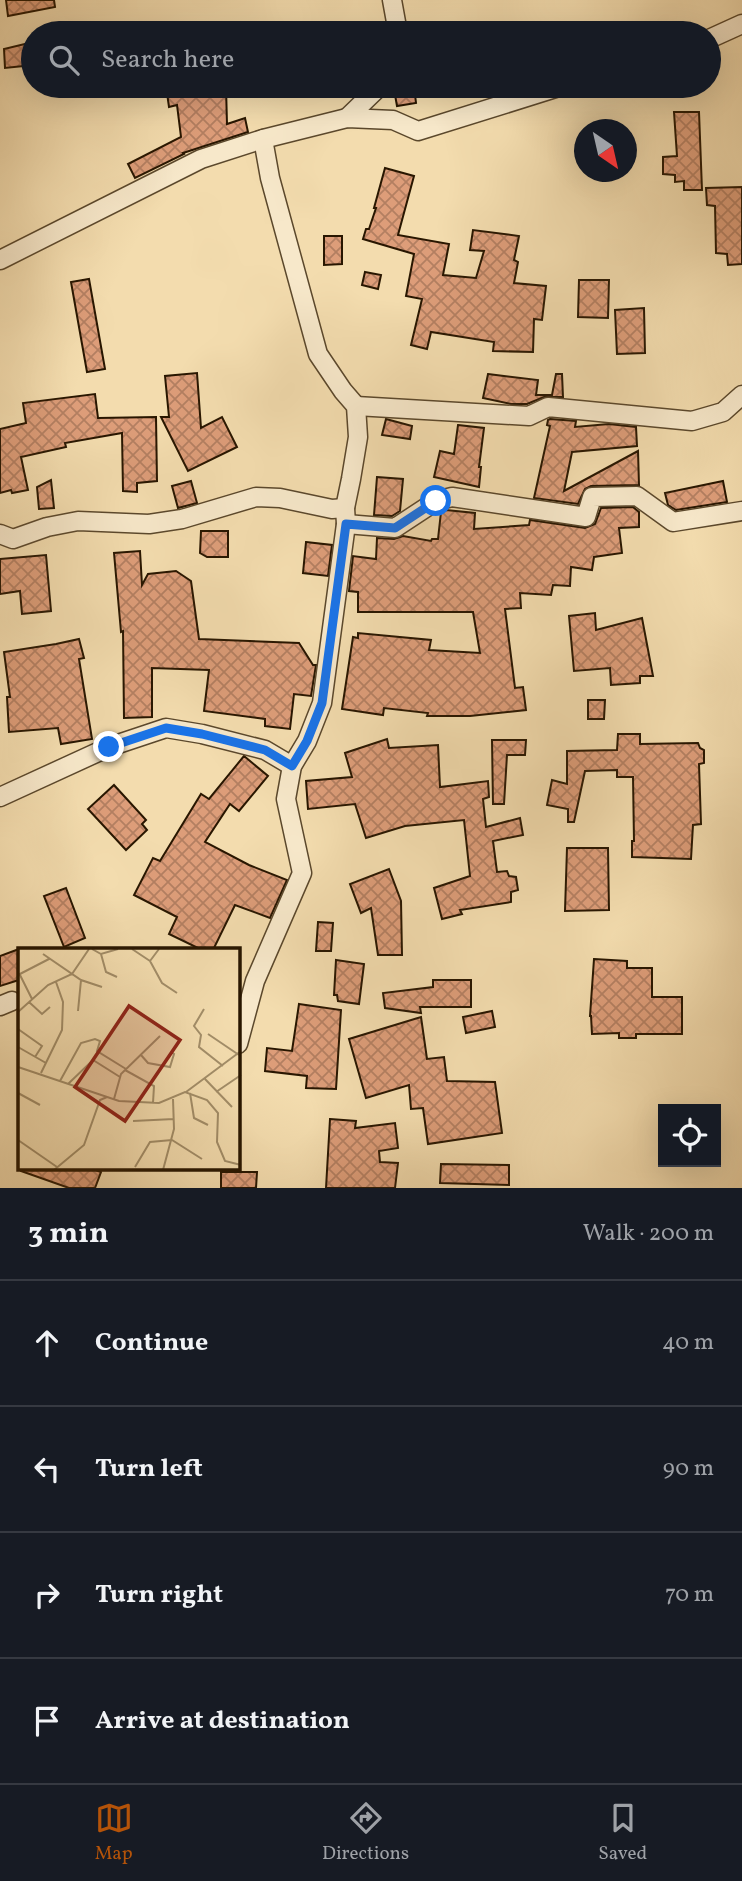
<!DOCTYPE html>
<meta charset="utf-8">
<style>
body{margin:0;font-family:Vollkorn,serif;background:#242831;color:#f1f3f6}
.controls{position:absolute;right:21px;bottom:21px;display:grid;overflow:hidden;border-radius:0px;box-shadow:0 7px 28px #0002}
.controls button{width:63px;height:63px;display:grid;place-items:center;padding:0;border:0;border-bottom:2px solid #363941;background:#171b24;color:#f1f3f6;font:35px sans-serif}
.compass{position:absolute;left:574px;top:119px;width:63px;height:63px;border-radius:50%;background:#171b24;box-shadow:0 7px 28px #0002;rotate:146deg}
.stop{position:absolute;width:21px;height:21px;margin:-16px;border:5px solid #1a73e8;border-radius:50%;background:#fff}
.stop.end{background:#1a73e8;border-color:#fff;box-shadow:0 2px 7px #0008}
.list{margin:0;padding:0;list-style:none}
h2{display:flex;justify-content:space-between;align-items:center;height:91px;margin:0;padding:0 28px;font-size:30px}
h2 small{font-size:23px;font-weight:400;color:#9ea1a6}
.list li{display:grid;grid-template-columns:46px 1fr auto;gap:21px;align-items:center;box-sizing:border-box;height:126px;padding:0 28px;border-top:2px solid #363941}
.list b{display:block;font-size:26px;white-space:nowrap}
.list em{font-size:23px;font-style:normal;color:#9ea1a6}
.icon{flex:none;width:38px;height:38px;fill:none;stroke:currentColor;stroke-width:2;stroke-linecap:round;stroke-linejoin:round}
.map{position:relative;flex:none;width:742px;height:1188px;overflow:hidden}
.search{position:absolute;background:#171b24;box-shadow:0 7px 28px #0002;left:21px;right:21px;top:21px;height:77px;display:flex;align-items:center;gap:18px;box-sizing:border-box;padding:0 24px;border-radius:38px;color:#9ea1a6;font-size:26px}
.sheet{height:595px;background:#171b24}
nav{display:flex;justify-content:space-around;align-items:center;box-sizing:border-box;height:98px;border-top:2px solid #363941;background:#171b24;font-size:19px;color:#9ea1a6}
nav a{display:grid;justify-items:center;gap:4px}
nav .on{color:#b45309}
.map>svg:first-child{display:block}
</style>
<div class="map">
<svg width="742" height="1188" viewBox="0 0 742 1188">
<defs>
<pattern id="building-cross-hatch" width="8" height="8" patternUnits="userSpaceOnUse" patternTransform="scale(1.75)"><rect width="8" height="8" fill="#dd9d79"/><path d="M0 0l8 8M0 8l8-8" fill="none" stroke="#b37f61"/></pattern>
</defs>
<rect width="100%" height="100%" fill="#f3dcae"/>
<filter id="stains"><feTurbulence type="fractalNoise" baseFrequency=".00286" numOctaves="4"/><feColorMatrix values="0 0 0 0 .2 0 0 0 0 .09 0 0 0 0 .02 0 0 0 .5 -.17"/></filter>
<radialGradient id="worn" r=".72"><stop offset=".6" stop-color="#630" stop-opacity="0"/><stop offset="1" stop-color="#630" stop-opacity=".3"/></radialGradient>
<g fill="url(#building-cross-hatch)" stroke="#281600" stroke-width="2">
<path d="M 6,0 L 54,0 L 55,7 L 8,16 Z"/>
<path d="M 33,42 L 33,65 L 5,68 L 4,49 Z"/>
<path d="M 414,86 L 416,103 L 397,106 L 394,89 Z"/>
<path d="M 226,87 L 227,124 L 245,118 L 248,132 L 183,153 L 184,154 L 135,178 L 128,164 L 181,137 L 177,105 L 169,107 L 167,93 L 199,88 L 199,90 Z"/>
<path d="M 674,112 L 699,112 L 702,190 L 684,190 L 684,181 L 675,182 L 675,175 L 663,174 L 663,157 L 677,156 Z"/>
<path d="M 385,168 L 414,176 L 398,235 L 449,244 L 443,275 L 476,278 L 484,251 L 470,250 L 473,230 L 519,236 L 514,260 L 518,262 L 514,283 L 546,286 L 542,320 L 534,319 L 533,352 L 493,351 L 494,342 L 431,332 L 427,349 L 411,345 L 422,299 L 406,296 L 414,254 L 363,239 L 366,229 L 369,229 L 376,208 L 374,208 Z"/>
<path d="M 742,187 L 742,264 L 728,265 L 727,254 L 716,253 L 715,206 L 707,205 L 706,188 Z"/>
<path d="M 324,236 L 342,236 L 342,264 L 324,265 Z"/>
<path d="M 365,272 L 381,275 L 378,289 L 362,285 Z"/>
<path d="M 89,279 L 105,369 L 87,372 L 71,282 Z"/>
<path d="M 579,280 L 609,280 L 608,318 L 578,317 Z"/>
<path d="M 644,308 L 645,353 L 617,354 L 615,310 Z"/>
<path d="M 197,373 L 201,428 L 222,417 L 237,447 L 188,471 L 161,417 L 169,417 L 165,376 Z"/>
<path d="M 488,374 L 538,380 L 536,395 L 552,395 L 556,374 L 562,374 L 563,397 L 544,397 L 527,404 L 511,404 L 483,398 Z"/>
<path d="M 95,394 L 98,418 L 156,417 L 157,481 L 137,483 L 137,492 L 123,491 L 122,433 L 65,443 L 66,447 L 21,457 L 28,490 L 12,493 L 11,490 L 0,493 L 0,429 L 26,423 L 23,403 Z"/>
<path d="M 386,419 L 412,426 L 410,439 L 382,435 Z"/>
<path d="M 550,419 L 576,421 L 575,427 L 609,424 L 636,427 L 637,446 L 572,452 L 564,491 L 638,451 L 639,485 L 591,486 L 585,489 L 578,504 L 534,498 L 550,426 L 547,425 L 548,420 Z"/>
<path d="M 458,425 L 484,428 L 479,467 L 481,467 L 479,487 L 434,477 L 440,451 L 454,454 Z"/>
<path d="M 377,477 L 403,479 L 400,511 L 392,516 L 374,515 Z"/>
<path d="M 51,480 L 54,508 L 39,509 L 37,487 Z"/>
<path d="M 191,481 L 197,503 L 178,508 L 172,486 Z"/>
<path d="M 723,481 L 727,502 L 676,510 L 668,505 L 665,493 Z"/>
<path d="M 633,507 L 639,512 L 639,527 L 619,528 L 622,553 L 594,557 L 592,570 L 571,567 L 570,586 L 553,585 L 551,595 L 520,593 L 521,608 L 505,609 L 515,688 L 523,687 L 526,710 L 470,716 L 427,716 L 428,713 L 384,708 L 383,715 L 342,709 L 353,637 L 358,638 L 358,633 L 431,640 L 429,650 L 480,653 L 473,612 L 358,612 L 358,592 L 349,591 L 353,556 L 376,559 L 377,538 L 394,539 L 403,536 L 431,541 L 432,539 L 438,539 L 441,512 L 446,510 L 475,513 L 474,529 L 529,525 L 530,520 L 585,528 L 595,524 L 601,508 Z"/>
<path d="M 201,531 L 228,531 L 228,557 L 207,557 L 200,553 Z"/>
<path d="M 306,542 L 332,545 L 328,576 L 303,573 Z"/>
<path d="M 140,551 L 142,585 L 148,574 L 176,571 L 191,581 L 199,639 L 299,643 L 313,665 L 316,665 L 311,696 L 294,694 L 290,729 L 265,726 L 265,719 L 204,711 L 209,670 L 152,668 L 152,717 L 124,718 L 123,631 L 121,632 L 114,553 Z"/>
<path d="M 46,555 L 51,611 L 22,614 L 20,591 L 0,594 L 0,559 Z"/>
<path d="M 595,613 L 596,630 L 642,618 L 653,676 L 640,676 L 640,683 L 611,685 L 610,668 L 574,671 L 569,616 Z"/>
<path d="M 79,639 L 84,658 L 79,659 L 92,739 L 61,744 L 58,728 L 9,732 L 7,697 L 10,697 L 4,652 L 56,644 Z"/>
<path d="M 588,700 L 605,700 L 604,719 L 588,719 Z"/>
<path d="M 618,734 L 640,734 L 640,744 L 698,743 L 700,748 L 704,750 L 704,763 L 699,764 L 701,824 L 693,825 L 691,859 L 632,857 L 632,841 L 634,841 L 633,777 L 617,777 L 617,770 L 585,771 L 574,822 L 568,822 L 568,809 L 547,805 L 552,780 L 567,784 L 567,751 L 617,750 Z"/>
<path d="M 387,739 L 389,748 L 438,745 L 440,787 L 488,781 L 489,797 L 483,799 L 486,827 L 520,818 L 523,835 L 493,841 L 497,872 L 507,871 L 509,876 L 516,877 L 518,890 L 511,892 L 511,902 L 460,910 L 462,914 L 442,919 L 434,888 L 470,876 L 464,820 L 405,826 L 366,838 L 355,804 L 308,809 L 306,781 L 352,777 L 345,753 Z"/>
<path d="M 492,740 L 526,740 L 525,755 L 507,755 L 504,804 L 493,804 Z"/>
<path d="M 244,756 L 268,776 L 239,811 L 230,804 L 205,842 L 249,865 L 287,880 L 270,918 L 235,905 L 213,950 L 202,950 L 169,934 L 177,917 L 134,895 L 153,858 L 160,861 L 201,794 L 209,799 Z"/>
<path d="M 114,785 L 146,820 L 142,824 L 147,830 L 126,850 L 88,809 Z"/>
<path d="M 567,848 L 608,848 L 609,910 L 565,911 Z"/>
<path d="M 389,869 L 401,901 L 402,955 L 378,955 L 371,908 L 361,913 L 350,884 Z"/>
<path d="M 66,888 L 85,938 L 64,947 L 44,896 Z"/>
<path d="M 318,922 L 333,923 L 331,951 L 316,951 Z"/>
<path d="M 19,949 L 19,980 L 0,986 L 0,956 Z"/>
<path d="M 594,959 L 627,961 L 627,968 L 652,968 L 652,997 L 682,997 L 682,1034 L 636,1034 L 636,1038 L 619,1038 L 619,1033 L 592,1034 L 591,1016 L 590,1016 Z"/>
<path d="M 336,960 L 364,964 L 359,1004 L 338,1001 L 337,995 L 334,995 Z"/>
<path d="M 433,980 L 471,980 L 471,1007 L 420,1007 L 421,1013 L 385,1008 L 383,993 L 433,987 Z"/>
<path d="M 299,1004 L 341,1010 L 336,1089 L 306,1088 L 307,1076 L 265,1071 L 267,1048 L 292,1051 Z"/>
<path d="M 492,1011 L 495,1027 L 466,1033 L 463,1017 Z"/>
<path d="M 421,1017 L 427,1059 L 444,1057 L 447,1081 L 495,1082 L 502,1133 L 428,1144 L 423,1108 L 411,1109 L 409,1085 L 366,1098 L 349,1039 Z"/>
<path d="M 330,1119 L 356,1121 L 355,1128 L 395,1123 L 398,1148 L 379,1151 L 380,1162 L 398,1163 L 395,1188 L 326,1188 Z"/>
<path d="M 441,1164 L 509,1165 L 509,1185 L 440,1183 Z"/>
<path d="M 21,1169 L 93,1169 L 101,1172 L 95,1188 L 69,1188 L 21,1171 Z"/>
<path d="M 221,1172 L 257,1172 L 256,1188 L 221,1188 Z"/>
</g>
<g fill="none" stroke-linecap="round" stroke-linejoin="round">
<g stroke="#5b482c" stroke-width="21">
<g id="minor">
<path d="M 392,0 L 398,33"/>
<path d="M 709,39 L 742,24"/>
<path d="M 347,118 L 380,86"/>
<path d="M 0,260 L 201,159 L 263,139 L 347,118 L 393,120 L 418,131 L 562,86"/>
<path d="M 356,406 L 529,416 L 548,407 L 692,421 L 723,412 L 742,395"/>
<path d="M 346,524 L 395,528 L 436,501 L 452,497 L 586,517 L 592,497 L 637,496 L 673,522 L 742,511"/>
<path d="M 0,534 L 13,539 L 47,527 L 78,521 L 149,524 L 182,519 L 256,497 L 280,498 L 332,509 L 345,508"/>
<path d="M 0,797 L 109,747 L 166,728 L 202,734 L 265,750 L 292,766"/>
<path d="M 0,1006 L 12,1001"/>
<path d="M 238,1044 L 255,981 L 302,873 L 286,799 L 292,766 L 307,741 L 322,703 L 346,524 L 345,508 L 351,479 L 358,437 L 356,406 L 343,391 L 318,354 L 270,178 L 263,139"/>
</g>
</g>
<use href="#minor" stroke="#f7e8ca" stroke-width="18"/>
</g>
<g fill="none" stroke-linecap="round" stroke-linejoin="round">
<path stroke="#1a73e8" stroke-width="9" d="M 109,747 L 166,728 L 202,734 L 265,750 L 292,766 L 307,741 L 322,703 L 346,524 L 395,528 L 436,501"/>
</g>
<g transform="translate(18 948)">
<rect width="222" height="222" fill="#f3dcae"/>
<path fill="none" stroke="#a28d68" stroke-width="2" d="M 74,1 L 83,6 L 100,1M 114,1 L 132,13 L 141,1M 25,6 L 63,32 L 84,39M 83,6 L 88,24 L 99,29M 132,13 L 144,35 L 159,45M 0,27 L 31,11M 2,27 L 14,51M 11,54 L 24,66 L 32,59M 186,61 L 176,78 L 183,87 L 181,99 L 205,118M 60,63 L 63,32M 0,64 L 30,37 L 54,26 L 71,1M 0,81 L 24,98 L 17,109M 190,86 L 221,107M 0,99 L 28,115M 123,107 L 130,115 L 152,119 L 156,106 L 153,104M 0,119 L 101,153 L 141,155 L 167,144 L 189,152 L 200,165 L 199,194 L 207,213 L 223,217M 107,122 L 136,138 L 135,155M 23,125 L 44,82 L 45,54 L 38,34M 187,131 L 214,159M 42,133 L 63,95 L 77,91 L 82,93 L 79,103 L 108,121M 50,136 L 75,112 L 102,129M 168,144 L 223,103M 198,144 L 223,127M 0,145 L 22,157M 172,145 L 176,170 L 190,177M 96,151 L 103,126 L 142,88M 115,173 L 156,171M 0,192 L 39,219M 117,219 L 132,194 L 154,192 L 184,211M 36,222 L 66,197 L 82,152 L 89,149M 145,222 L 156,181 L 155,151"/>
<path fill="#8f2418" fill-opacity="0.15" stroke="#8f2418" stroke-width="3.5" d="M 111,58 L 162,92 L 107,173 L 57,139 Z"/>
<rect width="222" height="222" fill="none" stroke="#281600" stroke-width="3.5"/>
</g>
<rect width="100%" height="100%" filter="url(#stains)"/>
<rect width="100%" height="100%" fill="url(#worn)"/>
</svg>
<div class="controls">
<button><svg class="icon" aria-label="locate" viewBox="0 0 24 24"><circle cx="12" cy="12" r="6"/><path d="M12 2v4M12 18v4M2 12h4M18 12h4"/></svg></button>
</div>
<svg class="compass" viewBox="-18 -18 36 36"><path d="M0-13l5 13h-10z" fill="#e53935"/><path d="M0 13l5-13h-10z" fill="#9ea1a6"/></svg>
<div class="stop" style="left:436px;top:501px"></div>
<div class="stop end" style="left:109px;top:747px"></div>
<div class="search"><svg class="icon" aria-label="search" viewBox="0 0 24 24"><circle cx="10" cy="10" r="6"/><path d="M15 15l6 6"/></svg>Search here</div>
</div>
<section class="sheet">
<h2>3 min<small>Walk · 200 m</small></h2>
<ul class="list">
<li><svg class="icon" aria-label="ahead" viewBox="0 0 24 24"><path d="M12 20V5M6 11l6-6 6 6"/></svg><div><b>Continue</b></div><em>40 m</em></li>
<li><svg class="icon" aria-label="left" viewBox="0 0 24 24"><path d="M17 20v-9H6M10 6l-5 5 5 5"/></svg><div><b>Turn left</b></div><em>90 m</em></li>
<li><svg class="icon" aria-label="right" viewBox="0 0 24 24"><path d="M7 20v-9h11M14 6l5 5-5 5"/></svg><div><b>Turn right</b></div><em>70 m</em></li>
<li><svg class="icon" aria-label="arrive" viewBox="0 0 24 24"><path d="M6 21V4h12l-3 4 3 4H6"/></svg><div><b>Arrive at destination</b></div></li>
</ul>
</section>
<nav>
<a class="on"><svg class="icon" aria-label="map" viewBox="0 0 24 24"><path d="M3 6l6-2 6 2 6-2v14l-6 2-6-2-6 2zM9 4v14M15 6v14"/></svg>Map</a>
<a><svg class="icon" aria-label="directions" viewBox="0 0 24 24"><path d="M12 3l9 9-9 9-9-9zM9 14v-3h6M13 9l2 2-2 2"/></svg>Directions</a>
<a><svg class="icon" aria-label="saved" viewBox="0 0 24 24"><path d="M7 4h10v16l-5-4-5 4z"/></svg>Saved</a>
</nav>
